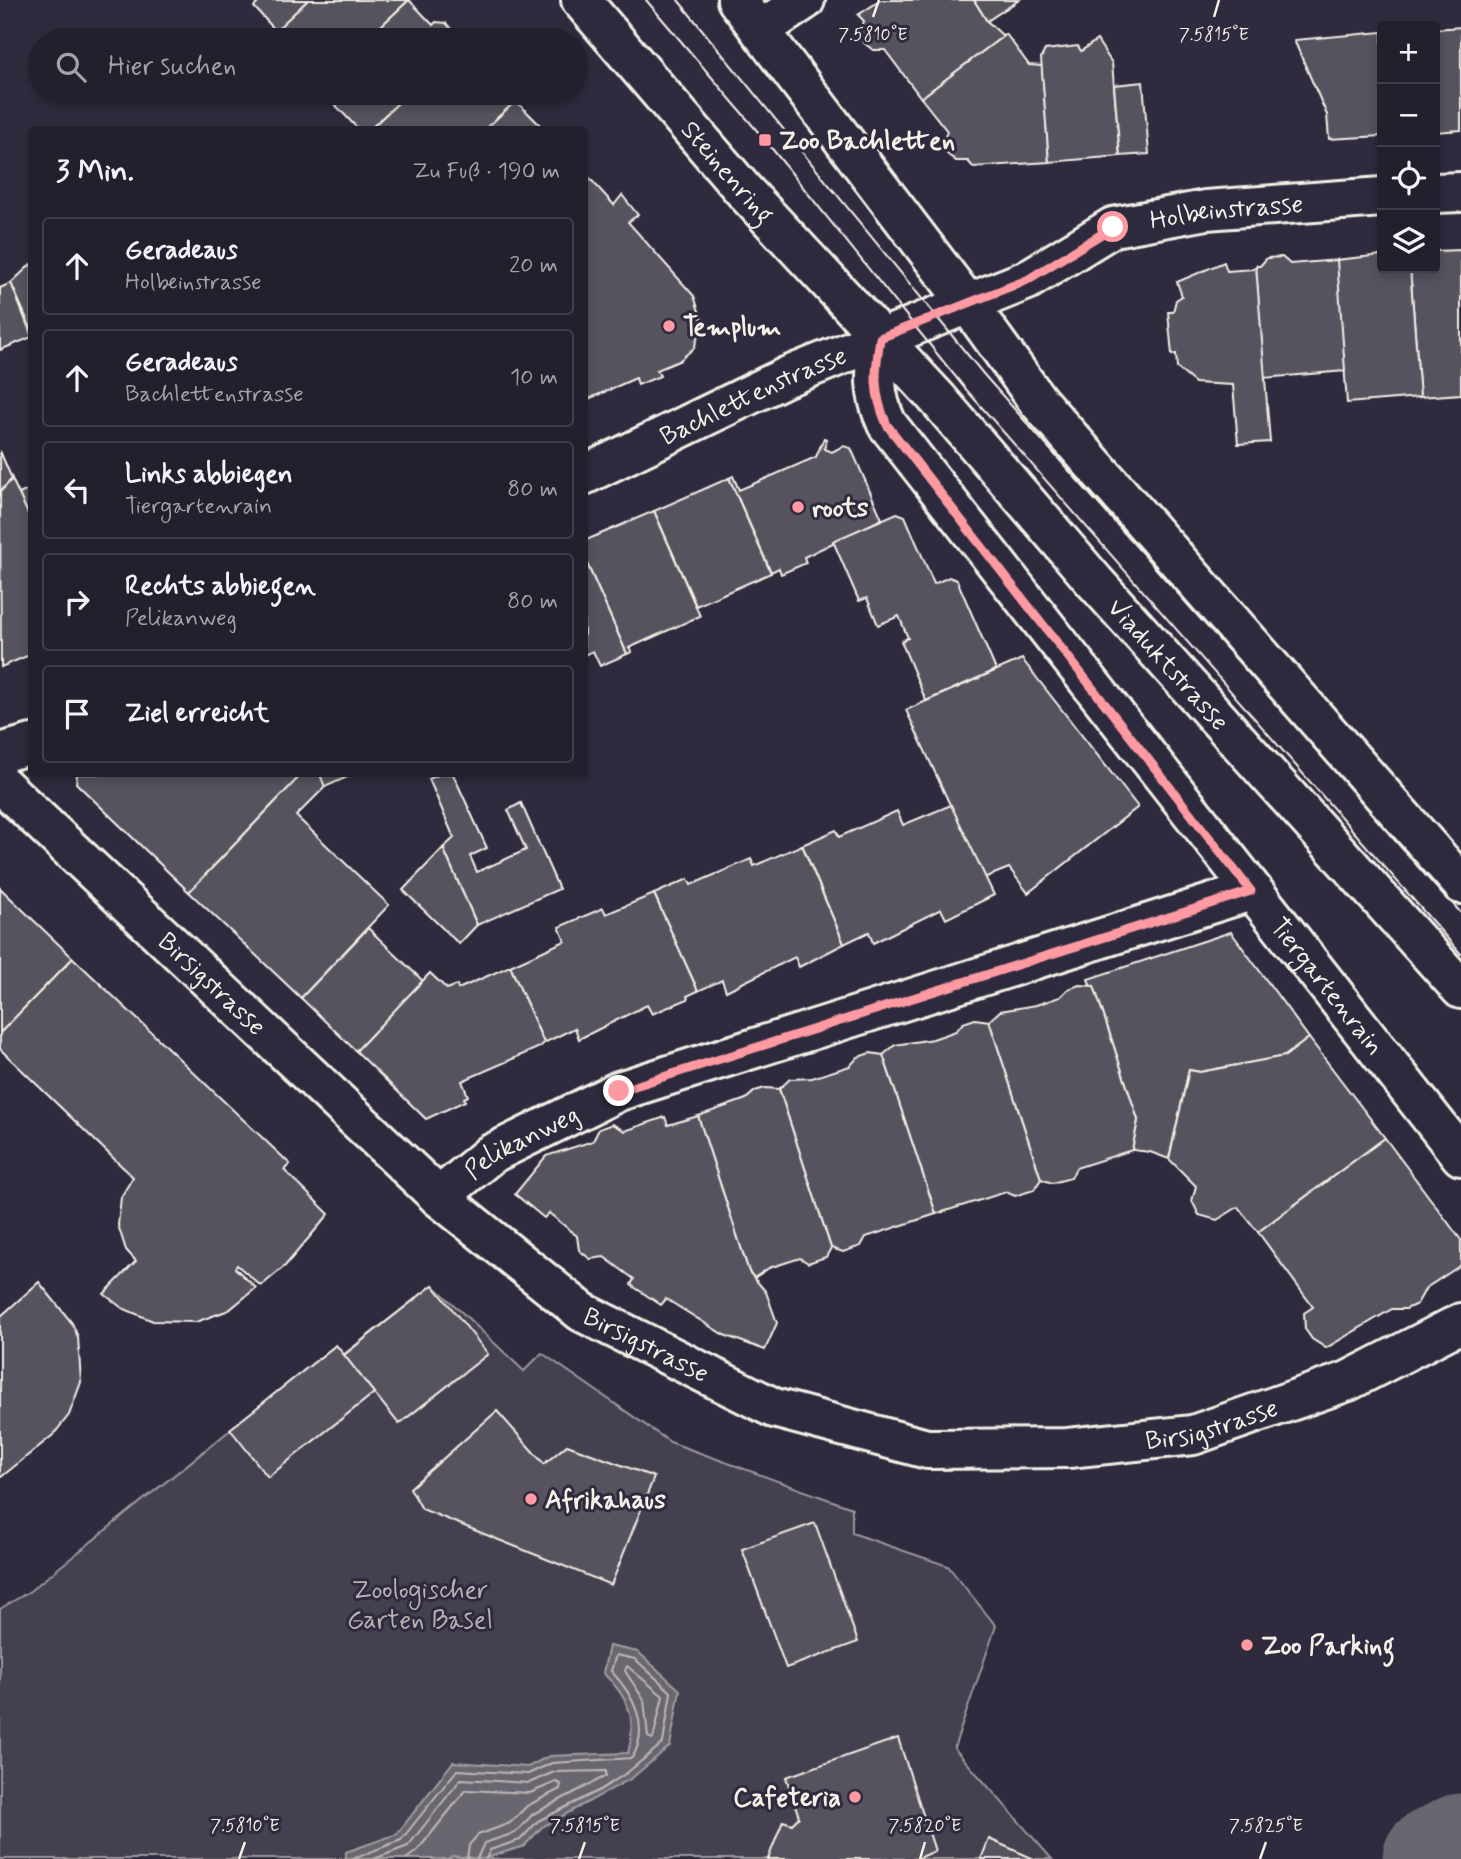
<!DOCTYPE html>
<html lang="de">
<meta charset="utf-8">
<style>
body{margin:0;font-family:Mynerve,sans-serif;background:#2f2d3a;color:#f1f3f6}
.controls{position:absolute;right:21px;top:21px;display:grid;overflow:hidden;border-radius:7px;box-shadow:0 4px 10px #0003}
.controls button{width:63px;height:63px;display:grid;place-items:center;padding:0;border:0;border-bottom:2px solid #403e4a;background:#23202e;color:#f1f3f6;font:35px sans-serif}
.stop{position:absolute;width:21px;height:21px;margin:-16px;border:5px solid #ff9aa2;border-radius:50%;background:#fff}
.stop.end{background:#ff9aa2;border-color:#fff;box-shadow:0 2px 7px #0008}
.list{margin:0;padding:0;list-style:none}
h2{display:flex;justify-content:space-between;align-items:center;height:91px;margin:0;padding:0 28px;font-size:30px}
h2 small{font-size:23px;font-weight:400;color:#a3a3aa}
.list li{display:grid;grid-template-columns:46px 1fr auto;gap:21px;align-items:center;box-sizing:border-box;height:98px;margin:0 14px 14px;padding:0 14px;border:2px solid #403e4a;border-radius:7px}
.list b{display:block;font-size:26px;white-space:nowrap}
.list p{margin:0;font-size:23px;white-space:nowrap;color:#a3a3aa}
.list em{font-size:23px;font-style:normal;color:#a3a3aa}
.icon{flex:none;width:38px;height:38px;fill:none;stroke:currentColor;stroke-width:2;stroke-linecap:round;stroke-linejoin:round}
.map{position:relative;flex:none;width:1461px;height:1859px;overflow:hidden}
.search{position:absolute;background:#23202e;box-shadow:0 4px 10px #0003;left:28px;top:28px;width:560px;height:77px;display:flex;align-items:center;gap:18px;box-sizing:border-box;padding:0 24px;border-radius:38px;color:#a3a3aa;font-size:26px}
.panel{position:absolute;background:#23202e;box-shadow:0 4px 10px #0003;left:28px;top:126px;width:560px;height:651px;border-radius:7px}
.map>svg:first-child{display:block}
</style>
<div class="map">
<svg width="1461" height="1859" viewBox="0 0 1461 1859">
<rect width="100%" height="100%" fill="#2f2a3d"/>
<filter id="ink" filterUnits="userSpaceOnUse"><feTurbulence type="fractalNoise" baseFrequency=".0143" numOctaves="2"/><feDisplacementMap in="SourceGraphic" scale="14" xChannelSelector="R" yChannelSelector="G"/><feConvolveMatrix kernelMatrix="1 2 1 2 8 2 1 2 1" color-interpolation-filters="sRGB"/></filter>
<g filter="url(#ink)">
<path fill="#454050" stroke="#9c989c" stroke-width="2" d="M 433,1285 L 524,1371 L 542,1353 L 670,1442 L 852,1508 L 852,1533 L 948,1566 L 996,1626 L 954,1748 L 1052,1859 L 0,1859 L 0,1609 L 30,1591 L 336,1345 L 344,1354 Z"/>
<path fill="#6a6670" stroke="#a19ea0" stroke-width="2" d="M 609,1646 L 638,1652 L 680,1690 L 670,1746 L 632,1778 L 542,1827 L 524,1846 L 483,1859 L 452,1856 L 447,1859 L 346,1859 L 346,1852 L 397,1834 L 453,1762 L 528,1767 L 549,1756 L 628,1753 C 637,1719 629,1697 603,1673 Z"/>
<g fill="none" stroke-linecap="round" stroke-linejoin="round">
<g stroke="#bdb9b8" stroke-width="2">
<path d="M 627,1666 L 663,1696 L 653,1739 L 648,1737 L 644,1700 L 625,1671 Z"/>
<path d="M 353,1859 L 401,1840 L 457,1770 L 528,1774 L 552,1763 L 632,1758 C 651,1727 633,1694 611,1671 L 616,1655 L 635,1659 L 671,1692 L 663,1743 L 628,1772 L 600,1790 L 538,1821 L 520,1840 L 490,1850 L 486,1859"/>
<path d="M 374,1859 L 408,1846 L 461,1779 L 529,1783 L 554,1772 L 606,1771 L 606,1776 L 533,1814 L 515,1833 L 484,1843 L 477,1859"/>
<path d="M 406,1859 L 417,1851 L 466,1790 L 530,1793 L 556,1782 L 561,1784 L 560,1789 L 527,1806 L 510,1823 L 478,1835 L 469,1845 L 467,1859"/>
</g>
<path stroke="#6a6670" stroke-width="103" d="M 1434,1859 L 1461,1845"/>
</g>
<g fill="#56525f" stroke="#f4f1e8" stroke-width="2">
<path d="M 257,0 L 308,0 L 276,31 L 254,7 L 259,2 Z"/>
<path d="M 308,0 L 409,0 L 366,40 L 275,40 L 271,35 Z"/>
<path d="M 409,0 L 433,25 L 436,22 L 446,23 L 456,34 L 455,40 L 366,40 Z"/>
<path d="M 881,0 L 974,0 L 987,21 L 1002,35 L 1006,34 L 921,98 L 885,50 L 873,50 L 864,43 L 860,32 L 864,21 L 858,15 Z"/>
<path d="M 974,0 L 1019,0 L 987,21 Z"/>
<path d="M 1461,27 L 1461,130 L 1435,132 L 1435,29 Z"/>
<path d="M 1382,32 L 1382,136 L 1329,139 L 1327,115 L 1294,40 Z"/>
<path d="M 1006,34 L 1029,65 L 1042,66 L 1049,162 L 973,167 L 968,161 L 956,161 L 947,154 L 943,143 L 947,131 L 921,98 Z"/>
<path d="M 1097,40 L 1112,63 L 1120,156 L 1049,162 L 1041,58 L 1045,50 L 1078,46 L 1081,51 Z"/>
<path d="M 1143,82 L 1149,154 L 1120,156 L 1114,85 Z"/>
<path d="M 324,93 L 409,93 L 369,130 L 359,130 Z"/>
<path d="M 409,93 L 509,93 L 516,101 L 484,130 L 369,130 Z"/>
<path d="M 516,101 L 543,128 L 553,130 L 484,130 Z"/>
<path d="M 584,172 L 614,205 L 622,195 L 638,215 L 628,222 L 694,296 L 703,323 L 694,348 L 679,361 L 657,370 L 660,376 L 638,385 L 636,378 L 584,401 Z"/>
<path d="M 1461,250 L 1461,394 L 1420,397 L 1410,268 L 1435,268 L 1435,251 Z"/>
<path d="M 1382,255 L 1382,268 L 1410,268 L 1420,397 L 1347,403 L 1336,260 Z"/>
<path d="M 1282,257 L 1290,264 L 1337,260 L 1345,371 L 1264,378 L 1256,266 L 1260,266 L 1267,258 Z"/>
<path d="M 1224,262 L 1227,271 L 1253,269 L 1256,266 L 1270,442 L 1238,444 L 1233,385 L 1195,383 L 1177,368 L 1176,354 L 1172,355 L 1168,312 L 1173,312 L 1176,300 L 1182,296 L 1177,282 Z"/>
<path d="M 32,263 L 32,331 L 11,283 Z"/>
<path d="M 11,283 L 32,337 L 0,350 L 0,288 Z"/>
<path d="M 824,438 L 827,439 L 824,449 L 832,452 L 843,446 L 851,448 L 882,519 L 804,557 L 806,563 L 781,574 L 779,568 L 771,572 L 729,478 L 733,476 L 739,490 L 816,457 Z"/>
<path d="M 0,451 L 12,479 L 0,492 Z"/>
<path d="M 729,478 L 771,573 L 696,606 L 654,511 Z"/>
<path d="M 12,479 L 32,522 L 32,643 L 29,644 L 32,654 L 1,667 L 0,492 Z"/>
<path d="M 32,488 L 32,522 L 19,494 Z"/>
<path d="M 654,511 L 700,616 L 629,648 L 632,652 L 627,654 L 584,557 L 584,541 Z"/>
<path d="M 897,513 L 905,516 L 934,584 L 949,577 L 957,580 L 996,670 L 926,701 L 901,641 L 908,638 L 899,616 L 878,625 L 867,598 L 859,601 L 833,541 Z"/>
<path d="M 584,557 L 627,654 L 600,666 L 593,651 L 584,655 Z"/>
<path d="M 1022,659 L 1138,807 L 1028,893 L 1009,868 L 984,878 L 906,710 Z"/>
<path d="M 77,774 L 302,774 L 189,892 L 76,783 Z"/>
<path d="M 302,774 L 320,774 L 325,787 L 296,816 L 389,905 L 301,998 L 189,892 Z"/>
<path d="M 320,774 L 354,774 L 325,787 Z"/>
<path d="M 440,774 L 453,774 L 487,848 L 470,856 L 477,872 L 526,850 L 508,810 L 521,803 L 559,889 L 477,925 L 443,848 L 454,838 L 429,779 Z"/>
<path d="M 951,805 L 994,895 L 946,919 L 941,909 L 873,943 L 869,932 L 844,944 L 802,845 L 836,830 L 839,837 L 897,811 L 903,825 Z"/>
<path d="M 802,845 L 844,944 L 799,967 L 795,957 L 726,991 L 722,980 L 698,991 L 654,894 L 688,879 L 691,885 L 751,859 L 754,866 Z"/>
<path d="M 443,848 L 477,925 L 459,944 L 403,890 Z"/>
<path d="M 0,888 L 73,958 L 0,1033 Z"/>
<path d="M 654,894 L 698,991 L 687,996 L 688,999 L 652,1014 L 647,1005 L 579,1039 L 575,1028 L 544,1043 L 510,966 L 565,941 L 559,927 L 603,908 L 606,914 Z"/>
<path d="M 368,928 L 423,981 L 356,1051 L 301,998 Z"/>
<path d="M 1231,932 L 1309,1038 L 1285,1056 L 1200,1072 L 1189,1070 L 1169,1159 L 1150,1152 L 1132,1150 L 1138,1120 L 1094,986 L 1091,987 L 1088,979 Z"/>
<path d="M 73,958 L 290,1164 L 284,1170 L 329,1214 L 285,1266 L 261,1286 L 237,1265 L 235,1268 L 256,1288 L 229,1310 L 196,1322 L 153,1321 L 122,1308 L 104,1294 L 136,1261 L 126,1250 L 118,1225 L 121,1197 L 133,1177 L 0,1049 L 0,1033 Z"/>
<path d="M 510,966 L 544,1043 L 540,1047 L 462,1081 L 468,1096 L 464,1098 L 465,1101 L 426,1119 L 356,1051 L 430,973 L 447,989 L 457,985 L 458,989 Z"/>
<path d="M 1079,985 L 1094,986 L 1138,1120 L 1132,1150 L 1076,1168 L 1071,1178 L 1052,1183 L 1041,1179 L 989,1021 L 1000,1011 L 1036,1005 L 1060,997 L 1068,989 Z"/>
<path d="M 975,1019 L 989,1021 L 1041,1179 L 1034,1190 L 1015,1196 L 1006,1192 L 936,1214 L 883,1055 L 895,1045 L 933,1039 L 956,1031 L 963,1023 Z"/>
<path d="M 1309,1038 L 1385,1138 L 1258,1232 L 1238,1207 L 1217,1220 L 1199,1215 L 1192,1201 L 1196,1186 L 1169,1159 L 1189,1070 L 1200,1072 L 1285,1056 Z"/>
<path d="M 870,1053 L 883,1055 L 936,1214 L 866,1237 L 861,1246 L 843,1252 L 831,1248 L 779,1089 L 790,1079 L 812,1078 L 850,1066 L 858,1057 Z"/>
<path d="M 765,1088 L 779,1089 L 831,1248 L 826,1257 L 808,1263 L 800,1258 L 769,1268 L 754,1278 L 749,1272 L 698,1116 L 746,1099 L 755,1091 Z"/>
<path d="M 698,1116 L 749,1272 L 766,1292 L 777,1323 L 765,1350 L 724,1335 L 666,1299 L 661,1305 L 631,1285 L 634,1279 L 604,1257 L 590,1259 L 579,1250 L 577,1236 L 549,1213 L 544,1218 L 515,1194 L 546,1156 L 593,1141 L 599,1129 L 612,1124 L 625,1131 L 665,1117 L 668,1125 Z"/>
<path d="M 1385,1138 L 1461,1240 L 1461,1265 L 1426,1288 L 1417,1304 L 1406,1309 L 1392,1309 L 1326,1348 L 1312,1339 L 1305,1329 L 1304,1313 L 1313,1307 L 1258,1232 Z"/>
<path d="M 39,1282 L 72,1323 L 78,1337 L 81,1382 L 69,1415 L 53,1435 L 0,1478 L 0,1317 Z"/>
<path d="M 433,1285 L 488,1354 L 399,1424 L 344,1355 Z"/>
<path d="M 336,1345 L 374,1393 L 268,1477 L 230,1429 Z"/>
<path d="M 497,1411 L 544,1464 L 567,1445 L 654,1477 L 611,1585 L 422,1509 L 410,1488 Z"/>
<path d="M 815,1523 L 858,1642 L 786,1668 L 742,1549 Z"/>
<path d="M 898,1738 L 935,1851 L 917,1859 L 768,1859 L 783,1821 L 792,1824 L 799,1817 L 786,1777 Z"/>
<path d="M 989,1839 L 1034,1859 L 981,1859 Z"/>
</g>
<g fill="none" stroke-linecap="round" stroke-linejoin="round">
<g stroke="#f4f1e8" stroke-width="44">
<g id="minor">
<path d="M 760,30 L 805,0"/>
<path d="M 1435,193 L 1461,192"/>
<path id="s1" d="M 880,338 C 875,372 872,392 887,424 L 1461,1156"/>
<path id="s2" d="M 584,475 L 786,377 L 1027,280 L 1113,227 L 1206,210 L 1382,197"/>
<path d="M 0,753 L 32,744"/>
<path id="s3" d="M 0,783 L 439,1197 L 582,1312 L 774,1408 L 927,1449 L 1068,1448 L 1193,1435 L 1348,1381 L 1461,1323"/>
<path id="s4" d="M 439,1197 L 491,1154 L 619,1091 L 1251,891"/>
</g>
</g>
<g stroke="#f4f1e8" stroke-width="44">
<g id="major">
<path id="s5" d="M 581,0 L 745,192 L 937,398 L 1095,582 L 1461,989"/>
<path d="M 737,0 L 968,304 L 1038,401 L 1461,884"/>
</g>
</g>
<use href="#minor" stroke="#2f2a3d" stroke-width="38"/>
<use href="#major" stroke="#2f2a3d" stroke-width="38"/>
<g stroke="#f4f1e8" stroke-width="2">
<path d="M 646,0 L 765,140 L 963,386 L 1461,954"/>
<path d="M 678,0 L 985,376 L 1461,913"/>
</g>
</g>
</g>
<g fill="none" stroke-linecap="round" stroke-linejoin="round" filter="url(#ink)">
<path stroke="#ff9aa2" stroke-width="9" d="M 619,1091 L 1251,891 L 887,425 C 872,391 875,372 880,338 L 1027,280 L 1113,227"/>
</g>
<path fill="none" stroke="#f4f1e8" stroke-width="2.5" d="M 873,17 L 879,0M 1214,17 L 1219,0M 239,1859 L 245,1842M 579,1859 L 585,1842M 920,1859 L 925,1842M 1260,1859 L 1266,1842"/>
<g fill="#ff9aa2" stroke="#2f2a3d" stroke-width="2.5">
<rect x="758" y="133" width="14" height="14" rx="3.5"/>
<circle cx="669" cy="326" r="7"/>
<circle cx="798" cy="507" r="7"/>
<circle cx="531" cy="1499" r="7"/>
<circle cx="1247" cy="1645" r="7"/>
<circle cx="855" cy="1797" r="7"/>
</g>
<g text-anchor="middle" stroke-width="6" stroke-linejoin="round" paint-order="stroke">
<g font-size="26" font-weight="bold" fill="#f4f1e8" stroke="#2f2a3d" text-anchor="start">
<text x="779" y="149">Zoo Bachletten</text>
<text x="683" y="335">Templum</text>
<text x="812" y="516">roots</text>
<text x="545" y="1508">Afrikahaus</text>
<text x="1261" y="1654">Zoo Parking</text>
<text x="841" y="1806" text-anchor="end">Cafeteria</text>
</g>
<g font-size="26" fill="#f4f1e8" stroke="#2f2a3d">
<text dy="9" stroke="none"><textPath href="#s5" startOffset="226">Steinenring</textPath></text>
<text dy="9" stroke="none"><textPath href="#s2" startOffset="700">Holbeinstrasse</textPath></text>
<text dy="9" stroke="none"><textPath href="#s2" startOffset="187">Bachlettenstrasse</textPath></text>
<text dy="9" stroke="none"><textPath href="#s5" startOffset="887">Viaduktstrasse</textPath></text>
<text dy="9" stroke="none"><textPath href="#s3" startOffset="292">Birsigstrasse</textPath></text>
<text dy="9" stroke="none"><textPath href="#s1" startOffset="802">Tiergartenrain</textPath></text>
<text dy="9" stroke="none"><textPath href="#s4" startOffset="100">Pelikanweg</textPath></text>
<text dy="9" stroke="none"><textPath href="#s3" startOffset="859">Birsigstrasse</textPath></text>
<text dy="9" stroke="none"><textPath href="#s3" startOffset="1447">Birsigstrasse</textPath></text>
</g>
<g font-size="26" fill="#b7b3b3" stroke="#2f2a3d">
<text x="420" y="1598">Zoologischer<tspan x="420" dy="30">Garten Basel</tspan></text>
</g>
</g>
<g font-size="18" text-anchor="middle" fill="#f4f1e8" stroke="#2f2a3d" stroke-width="6" stroke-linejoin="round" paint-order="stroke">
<text x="873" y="40">7.5810°E</text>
<text x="1214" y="40">7.5815°E</text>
<text x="245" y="1831">7.5810°E</text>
<text x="585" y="1831">7.5815°E</text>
<text x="925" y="1831">7.5820°E</text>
<text x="1266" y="1831">7.5825°E</text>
</g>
</svg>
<div class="controls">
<button>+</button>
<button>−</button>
<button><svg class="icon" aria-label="locate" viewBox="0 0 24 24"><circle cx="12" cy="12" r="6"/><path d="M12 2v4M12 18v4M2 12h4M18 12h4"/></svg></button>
<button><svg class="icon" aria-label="layers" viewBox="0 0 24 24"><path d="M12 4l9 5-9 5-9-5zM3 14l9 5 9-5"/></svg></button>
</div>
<div class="stop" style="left:1113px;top:227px"></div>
<div class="stop end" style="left:619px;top:1091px"></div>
<div class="search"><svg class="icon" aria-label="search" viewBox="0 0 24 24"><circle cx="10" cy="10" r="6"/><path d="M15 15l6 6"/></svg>Hier suchen</div>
<section class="panel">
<h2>3 Min.<small>Zu Fuß · 190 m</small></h2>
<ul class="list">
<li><svg class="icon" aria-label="ahead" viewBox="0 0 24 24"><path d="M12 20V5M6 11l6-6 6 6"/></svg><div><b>Geradeaus</b><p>Holbeinstrasse</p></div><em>20 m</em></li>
<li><svg class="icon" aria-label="ahead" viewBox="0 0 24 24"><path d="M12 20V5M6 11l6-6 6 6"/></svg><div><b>Geradeaus</b><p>Bachlettenstrasse</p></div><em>10 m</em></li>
<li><svg class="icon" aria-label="left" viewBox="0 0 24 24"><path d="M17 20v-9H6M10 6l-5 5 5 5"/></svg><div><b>Links abbiegen</b><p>Tiergartenrain</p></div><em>80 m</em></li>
<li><svg class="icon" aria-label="right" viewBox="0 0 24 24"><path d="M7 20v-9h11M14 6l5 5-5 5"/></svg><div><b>Rechts abbiegen</b><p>Pelikanweg</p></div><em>80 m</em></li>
<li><svg class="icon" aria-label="arrive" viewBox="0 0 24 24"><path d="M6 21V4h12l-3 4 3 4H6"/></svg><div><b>Ziel erreicht</b></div></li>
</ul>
</section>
</div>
